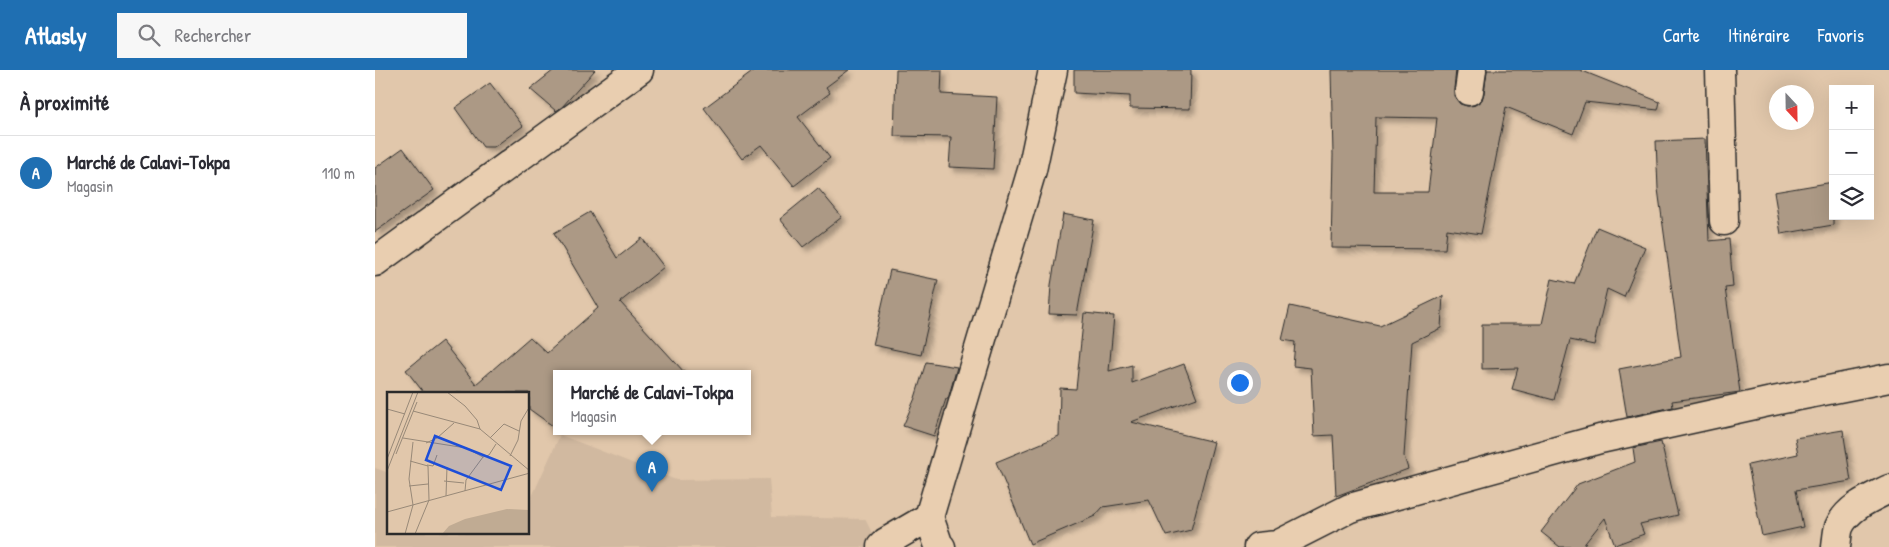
<!DOCTYPE html>
<html lang="fr">
<meta charset="utf-8">
<style>
body{margin:0;font-family:"Patrick Hand",sans-serif;background:#f7f7f7;color:#2b2b33}
.controls{position:absolute;right:15px;top:15px;display:grid;overflow:hidden;border-radius:0px;box-shadow:0 5px 20px #0002}
.controls button{width:45px;height:45px;display:grid;place-items:center;padding:0;border:0;border-bottom:1px solid #e1e1e2;background:#fff;color:#2b2b33;font:25px sans-serif}
.compass{position:absolute;left:1394px;top:15px;width:45px;height:45px;border-radius:50%;background:#fff;box-shadow:0 5px 20px #0002;rotate:158deg}
.you{position:absolute;left:864px;top:312px;width:18px;height:18px;margin:-12px;border:4px solid #fff;border-radius:50%;background:#1a73e8;box-shadow:0 0 0 8px #1a73e833}
.badge{display:grid;place-items:center;width:32px;height:32px;border-radius:50%;background:#1f6fb2;color:#fff;font-size:16px;font-weight:700}
.pin{position:absolute;translate:-50% -41px;filter:drop-shadow(0 1px 2px #0008)}
.pin::after{content:'';position:absolute;top:26px;width:18px;height:15px;background:inherit;clip-path:polygon(0 0,100% 0,50% 100%)}
.popup{position:absolute;left:178px;top:300px;width:198px;height:65px;box-sizing:border-box;display:grid;place-content:center;border-radius:0px;background:#fff;filter:drop-shadow(0 1px 4px #0005);font-size:16px;white-space:nowrap;color:#7c7c81}
.popup b{font-size:19px;color:#2b2b33}
.popup::after{content:'';position:absolute;left:50%;top:100%;margin-left:-10px;border:10px solid transparent;border-top-color:#fff}
.list{margin:0;padding:0;list-style:none}
h2{display:flex;justify-content:space-between;align-items:center;height:65px;margin:0;padding:0 20px;font-size:21px}
h2 small{font-size:16px;font-weight:400;color:#7c7c81}
.list li{display:grid;grid-template-columns:32px 1fr auto;gap:15px;align-items:center;box-sizing:border-box;height:75px;padding:0 20px;border-top:1px solid #e1e1e2}
.list b{display:block;font-size:19px;white-space:nowrap}
.list p{margin:0;font-size:16px;white-space:nowrap;color:#7c7c81}
.list em{font-size:16px;font-style:normal;color:#7c7c81}
.icon{flex:none;width:28px;height:28px;fill:none;stroke:currentColor;stroke-width:2;stroke-linecap:round;stroke-linejoin:round}
.map{position:relative;flex:none;width:1514px;height:477px;overflow:hidden}
header{display:flex;align-items:center;gap:30px;box-sizing:border-box;height:70px;padding:0 25px;background:#1f6fb2;color:#fff}
header strong{font-size:24px}
nav{display:flex;gap:28px;margin-inline-start:auto;font-size:18px}
.search{width:350px;height:45px;background:#f7f7f7;display:flex;align-items:center;gap:12px;box-sizing:border-box;padding:0 18px;border-radius:0px;color:#7c7c81;font-size:19px}
main{display:flex}
aside{flex:1;background:#fff}
.map>svg:first-child{display:block}
</style>
<header>
<strong>Atlasly</strong>
<div class="search"><svg class="icon" aria-label="search" viewBox="0 0 24 24"><circle cx="10" cy="10" r="6"/><path d="M15 15l6 6"/></svg>Rechercher</div>
<nav><a>Carte</a><a>Itinéraire</a><a>Favoris</a></nav>
</header>
<main>
<aside>
<h2>À proximité<small></small></h2>
<ul class="list">
<li><span class="badge">A</span><div><b>Marché de Calavi-Tokpa</b><p>Magasin</p></div><em>110 m</em></li>
</ul>
</aside>
<div class="map">
<svg width="1514" height="477" viewBox="0 0 1514 477">
<defs>
<filter id="shadow"><feDropShadow dx="4.5" dy="4.5" stdDeviation="2.5" flood-color="#0004"/></filter>
</defs>
<rect width="100%" height="100%" fill="#e1c7ab"/>
<filter id="ink" filterUnits="userSpaceOnUse"><feTurbulence type="fractalNoise" baseFrequency=".02" numOctaves="2"/><feDisplacementMap in="SourceGraphic" scale="10" xChannelSelector="R" yChannelSelector="G"/><feConvolveMatrix kernelMatrix="1 2 1 2 8 2 1 2 1" color-interpolation-filters="sRGB"/></filter>
<g filter="url(#ink)">
<path fill="#d1b9a0" d="M 185,365 L 301,410 L 394,409 L 397,447 L 490,449 L 502,473 L 498,477 L 0,477 L 0,398 L 14,403 L 14,463 L 154,463 L 154,433 Z"/>
<g fill="#ac9985" stroke="#2b2b2b" fill-rule="evenodd" filter="url(#shadow)">
<path d="M 179,0 L 220,0 L 187,37 L 181,41 L 155,19 Z"/>
<path d="M 380,0 L 474,0 L 451,17 L 455,23 L 423,47 L 455,88 L 419,116 L 386,75 L 367,89 L 329,38 Z"/>
<path d="M 521,0 L 567,0 L 566,24 L 622,27 L 618,99 L 574,97 L 576,67 L 519,66 Z"/>
<path d="M 699,0 L 816,0 L 815,39 L 755,38 L 755,26 L 699,23 Z"/>
<path d="M 956,0 L 1081,0 L 1079,19 L 1079,26 L 1085,34 L 1092,36 L 1100,35 L 1107,30 L 1109,23 L 1112,0 L 1205,0 L 1285,32 L 1283,40 L 1210,32 L 1198,64 L 1131,37 L 1106,164 L 1072,159 L 1070,179 L 956,178 L 958,85 ZM 1001,47 L 1062,48 L 1053,122 L 999,122 Z"/>
<path d="M 115,13 L 148,56 L 119,77 L 108,77 L 80,38 Z"/>
<path d="M 1330,69 L 1334,171 L 1354,169 L 1358,217 L 1350,218 L 1365,322 L 1297,331 L 1298,337 L 1252,347 L 1244,299 L 1306,287 L 1283,119 L 1281,71 Z"/>
<path d="M 28,78 L 59,120 L 0,162 L 0,98 Z"/>
<path d="M 1458,112 L 1458,155 L 1406,164 L 1399,122 Z"/>
<path d="M 443,118 L 467,147 L 428,177 L 405,149 Z"/>
<path d="M 215,142 L 242,188 L 267,168 L 289,197 L 245,232 L 310,303 L 182,303 L 182,359 L 154,339 L 154,323 L 49,323 L 31,300 L 67,271 L 101,314 L 155,267 L 172,283 L 223,238 L 179,163 Z"/>
<path d="M 688,144 L 719,150 L 702,245 L 674,244 L 676,215 Z"/>
<path d="M 1222,157 L 1270,177 L 1249,227 L 1232,219 L 1219,275 L 1195,270 L 1179,330 L 1137,319 L 1143,298 L 1107,299 L 1107,254 L 1167,254 L 1177,209 L 1199,214 Z"/>
<path d="M 515,200 L 563,210 L 546,285 L 498,275 Z"/>
<path d="M 1068,226 L 1066,258 L 1037,272 L 1029,386 L 1033,399 L 961,426 L 958,365 L 939,366 L 936,298 L 918,296 L 920,272 L 907,270 L 915,236 L 1005,256 Z"/>
<path d="M 709,243 L 739,246 L 734,301 L 757,295 L 757,313 L 809,294 L 822,328 L 756,352 L 839,372 L 816,460 L 791,466 L 774,430 L 728,437 L 720,446 L 655,474 L 621,392 L 684,366 L 685,318 L 701,319 Z"/>
<path d="M 551,292 L 582,297 L 573,329 L 571,329 L 559,366 L 528,356 L 540,328 Z"/>
<path d="M 1468,360 L 1476,411 L 1421,420 L 1428,457 L 1387,466 L 1373,395 L 1423,384 L 1420,368 Z"/>
<path d="M 1286,372 L 1303,445 L 1265,454 L 1269,464 L 1240,475 L 1230,448 L 1207,477 L 1185,477 L 1166,462 L 1203,414 L 1260,392 L 1258,378 Z"/>
</g>
<g fill="none" stroke-linecap="round" stroke-linejoin="round">
<g stroke="#2b2b2b" stroke-width="31">
<g id="street">
<path d="M 1345,0 L 1349,151"/>
<path d="M 1094,21 L 1097,0"/>
<path d="M 554,447 L 657,100 L 678,0"/>
<path d="M 506,477 L 511,472 L 554,447 L 564,476 L 566,477"/>
<path d="M 883,477 L 902,475 L 975,438 L 1225,369 L 1393,332 L 1514,308"/>
<path d="M 1461,477 C 1462,471 1462,463 1464,457 C 1473,437 1496,428 1514,419"/>
</g>
</g>
<g stroke="#2b2b2b" stroke-width="31">
<path id="secondary" d="M 0,192 L 264,0"/>
</g>
<use href="#street" stroke="#e9ceb0" stroke-width="28"/>
<use href="#secondary" stroke="#e9ceb0" stroke-width="28"/>
</g>
</g>
<g transform="translate(12 322)">
<rect width="142" height="142" fill="#e1c7ab"/>
<path d="M 120,117 L 142,118 L 142,142 L 55,142 L 62,134 L 78,127 Z" fill="#c0ab93"/>
<path fill="none" stroke="#988978" stroke-width="1" d="M 60,0 L 78,14 L 90,28 L 93,37M 0,17 L 18,22M 26,19 L 93,37 L 143,79M 16,46 L 79,56 L 96,65 L 102,63 L 109,52M 103,46 L 117,32 L 132,39M 39,51 L 50,46 L 67,31M 9,62 L 30,10M 123,64 L 131,48 L 134,29 L 143,14M 0,67 L 26,0M 23,69 L 41,74 L 42,108 L 28,142M 40,73 L 46,74 L 50,63M 0,79 L 31,0M 57,89 L 77,91M 22,94 L 41,92M 78,99 L 79,88 L 96,65M 59,104 L 60,75M 0,120 L 143,81M 18,142 L 26,113 L 22,87 L 26,50"/>
<path fill="#1d4ed8" fill-opacity="0.15" stroke="#1d4ed8" stroke-width="2.5" d="M 48,44 L 124,74 L 114,98 L 39,68 Z"/>
<rect width="142" height="142" fill="none" stroke="#2b2b2b" stroke-width="2.5"/>
</g>
</svg>
<div class="controls">
<button>+</button>
<button>−</button>
<button><svg class="icon" aria-label="layers" viewBox="0 0 24 24"><path d="M12 4l9 5-9 5-9-5zM3 14l9 5 9-5"/></svg></button>
</div>
<svg class="compass" viewBox="-18 -18 36 36"><path d="M0-13l5 13h-10z" fill="#e53935"/><path d="M0 13l5-13h-10z" fill="#7c7c81"/></svg>
<div class="you"></div>
<div class="pin badge" style="left:277px;top:422px">A</div>
<div class="popup"><b>Marché de Calavi-Tokpa</b>Magasin</div>
</div>
</main>
